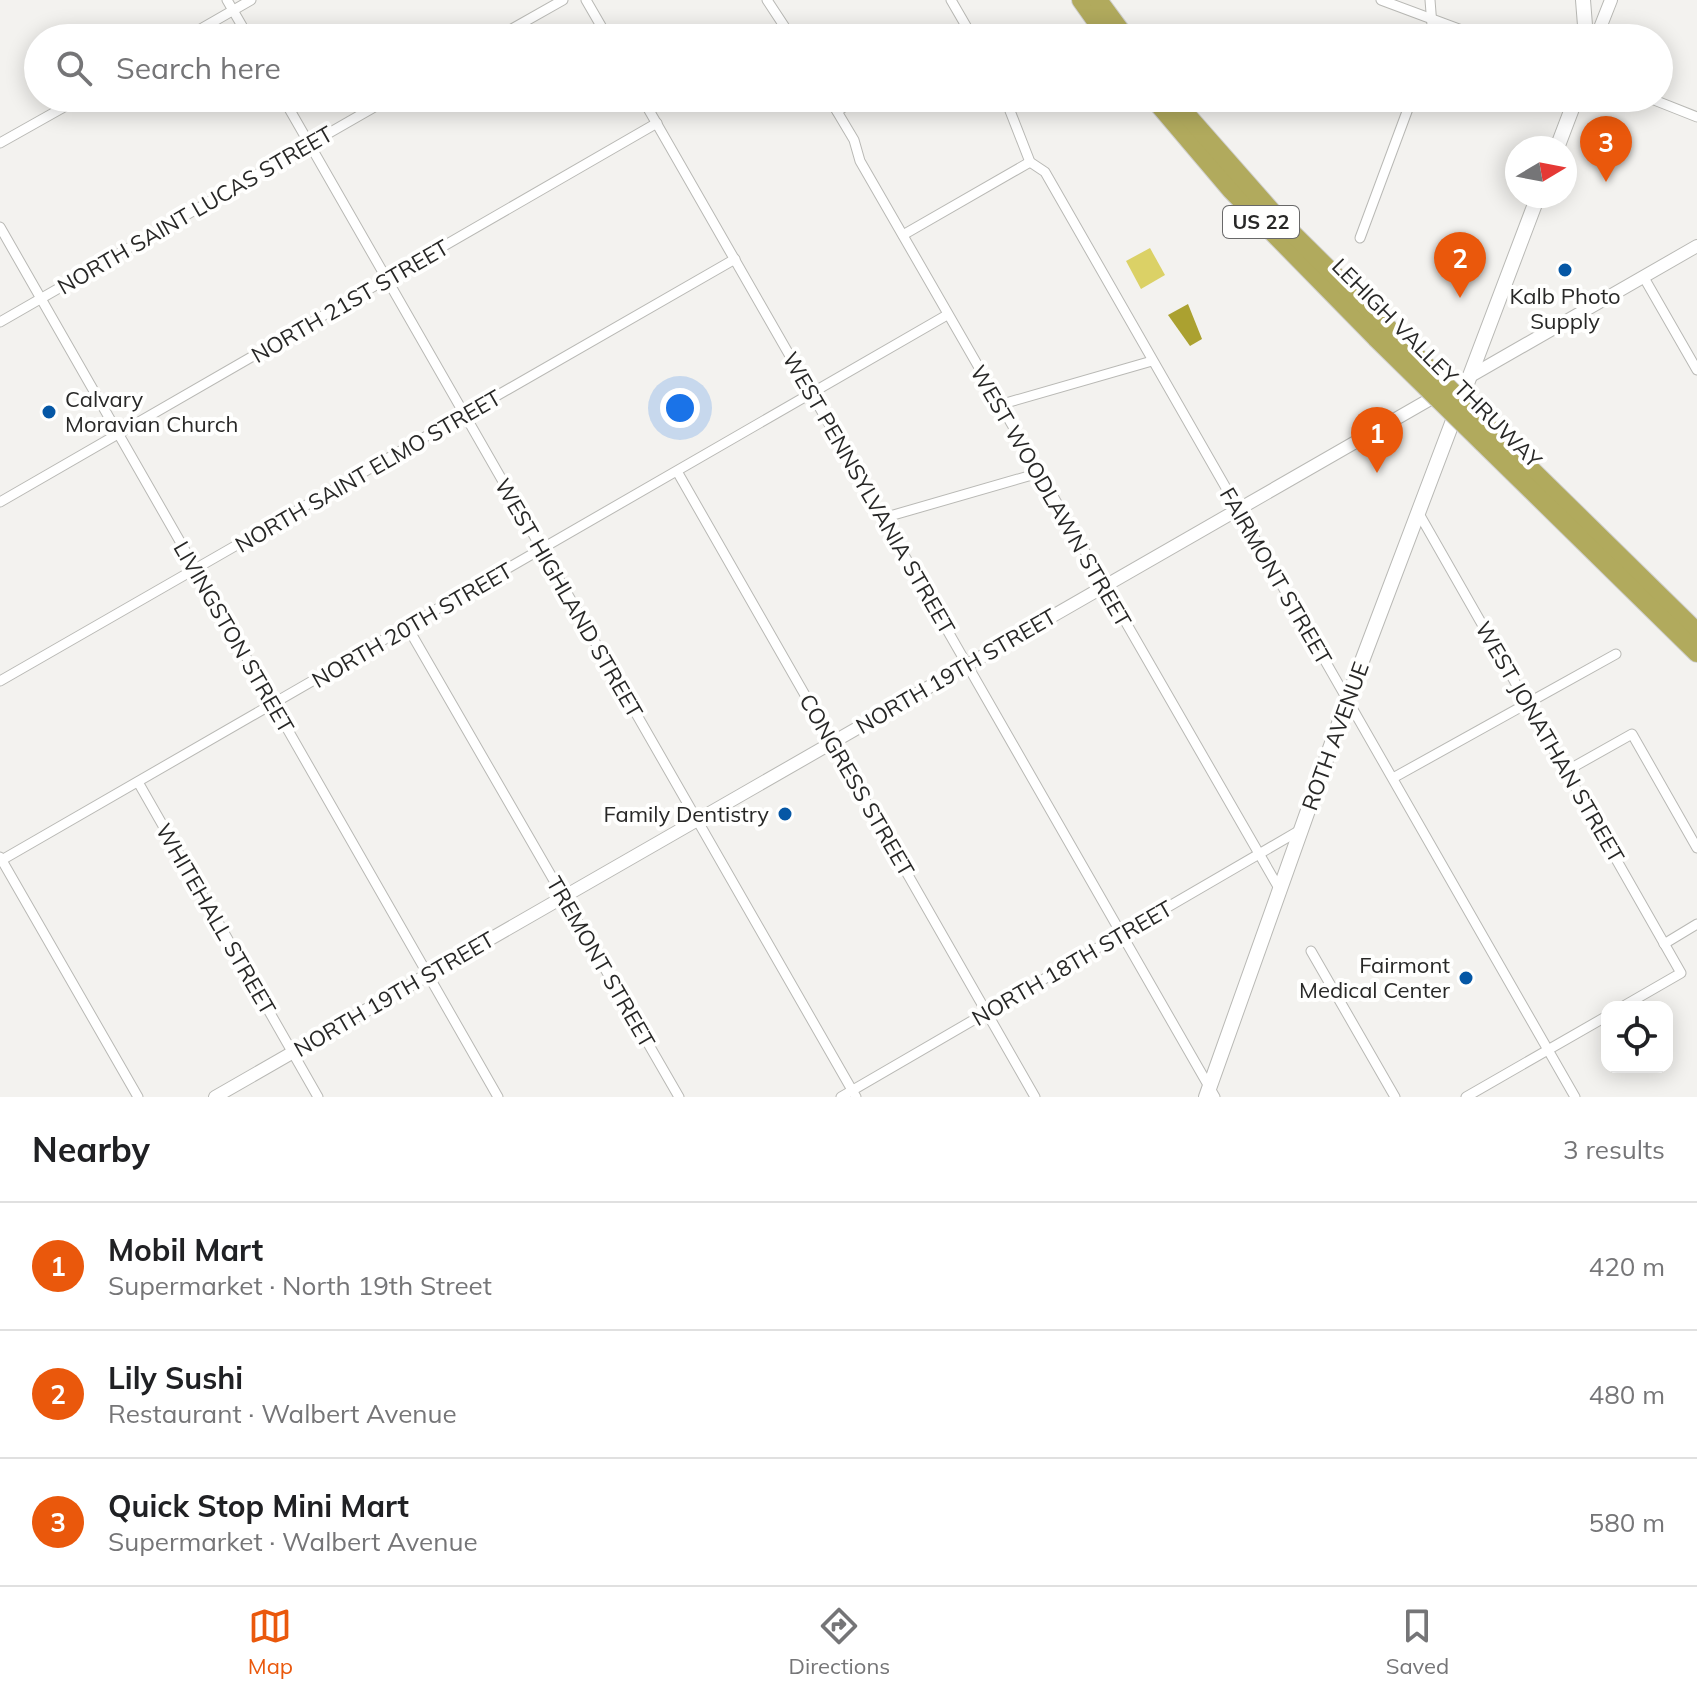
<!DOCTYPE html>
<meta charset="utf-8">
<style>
body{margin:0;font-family:Mulish,sans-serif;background:#f6f6f6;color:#202124}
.controls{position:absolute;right:24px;bottom:24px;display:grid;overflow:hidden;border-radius:16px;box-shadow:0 4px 20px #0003}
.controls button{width:72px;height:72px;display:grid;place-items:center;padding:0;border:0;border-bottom:2px solid #e0e0e0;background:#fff;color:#202124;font:40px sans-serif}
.compass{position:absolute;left:1505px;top:136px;width:72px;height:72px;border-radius:50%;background:#fff;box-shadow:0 4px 20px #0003;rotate:80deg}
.you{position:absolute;left:680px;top:408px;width:28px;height:28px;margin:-20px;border:6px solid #fff;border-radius:50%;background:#1a73e8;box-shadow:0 0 0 12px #1a73e833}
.badge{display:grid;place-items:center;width:52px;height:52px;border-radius:50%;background:#ea580c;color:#fff;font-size:26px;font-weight:700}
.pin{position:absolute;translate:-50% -66px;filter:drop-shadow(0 2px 4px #0008)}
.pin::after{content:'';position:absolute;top:42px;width:28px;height:24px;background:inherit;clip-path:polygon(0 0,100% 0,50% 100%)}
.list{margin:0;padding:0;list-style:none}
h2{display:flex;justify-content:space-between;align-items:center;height:104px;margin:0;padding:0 32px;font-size:34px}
h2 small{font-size:26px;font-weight:400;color:#757577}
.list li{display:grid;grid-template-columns:52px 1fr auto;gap:24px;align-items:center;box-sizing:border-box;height:128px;padding:0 32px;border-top:2px solid #e0e0e0}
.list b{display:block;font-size:30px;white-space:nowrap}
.list p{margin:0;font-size:26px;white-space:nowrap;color:#757577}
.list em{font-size:26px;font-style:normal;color:#757577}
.icon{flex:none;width:44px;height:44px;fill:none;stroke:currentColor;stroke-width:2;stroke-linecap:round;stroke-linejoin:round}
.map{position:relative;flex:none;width:1697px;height:1097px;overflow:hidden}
.search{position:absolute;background:#fff;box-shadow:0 4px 20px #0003;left:24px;right:24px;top:24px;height:88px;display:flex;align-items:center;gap:20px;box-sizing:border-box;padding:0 28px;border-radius:44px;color:#757577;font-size:30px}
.sheet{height:488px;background:#fff}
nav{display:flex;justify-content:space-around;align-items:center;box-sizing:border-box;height:112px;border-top:2px solid #e0e0e0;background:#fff;font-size:22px;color:#757577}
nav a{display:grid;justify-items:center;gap:4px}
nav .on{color:#ea580c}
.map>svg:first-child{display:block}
</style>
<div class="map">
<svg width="1697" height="1097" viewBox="0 0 1697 1097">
<rect width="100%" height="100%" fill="#f3f2ef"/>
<path fill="#dbd166" d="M 1150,248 L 1165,275 L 1141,289 L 1126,261 Z"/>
<path fill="#aba130" d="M 1188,304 L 1202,339 L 1190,346 L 1168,315 Z"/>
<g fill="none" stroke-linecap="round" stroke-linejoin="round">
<g stroke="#b9b9b5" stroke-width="11">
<g id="minor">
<path d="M 227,0 L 249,38"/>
<path d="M 586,0 L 608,38"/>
<path d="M 767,0 L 792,38"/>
<path d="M 951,0 L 973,38"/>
<path d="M 1381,0 L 1483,38"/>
<path d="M 1430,0 L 1433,38"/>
<path d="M 185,38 L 251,0"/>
<path d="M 496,38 L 563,0"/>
<path d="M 283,98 L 856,1097"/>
<path d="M 642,98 L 1215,1097"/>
<path d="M 829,98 L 854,140 L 860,161 L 1280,890"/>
<path d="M 1005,98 L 1030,162 L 1045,172 L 1575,1097"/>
<path d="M 1649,98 L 1697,117"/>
<path d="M 837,111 L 860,98"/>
<path d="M 0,143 L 80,98"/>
<path d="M 0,227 L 498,1097"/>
<path d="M 903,235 L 1030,162"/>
<path d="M 1360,238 L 1412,98"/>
<path d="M 1643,276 L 1697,370"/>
<path d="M 0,322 L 390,98"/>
<path d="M 999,405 L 1152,361"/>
<path d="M 678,473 L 1035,1097"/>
<path d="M 0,502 L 657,123"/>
<path d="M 1418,512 L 1681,973 L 1622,1007"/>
<path d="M 883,518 L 1039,473"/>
<path d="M 408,628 L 679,1097"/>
<path d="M 0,681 L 735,259"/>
<path d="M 1568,770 L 1632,734 L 1697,848"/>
<path d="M 1393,778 L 1616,654"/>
<path d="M 138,782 L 318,1097"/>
<path d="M 0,857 L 138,1097"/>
<path d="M 0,861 L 947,315"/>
<path d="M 1664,944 L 1697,924"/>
<path d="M 1311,951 L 1395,1097"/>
<path d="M 841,1097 L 1302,829"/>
<path d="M 1466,1097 L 1607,1016"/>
</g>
</g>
<g stroke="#b9b9b5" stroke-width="14">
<g id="tertiary">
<path d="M 1596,38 L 1611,0"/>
<path d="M 215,1097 L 1697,246"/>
</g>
</g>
<g stroke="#b9b9b5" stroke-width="16">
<g id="secondary">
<path d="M 1583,0 L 1586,38"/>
<path d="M 1557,148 L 1576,98"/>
<path d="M 1206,1097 L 1348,698 L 1538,196"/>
</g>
</g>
<g stroke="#d0d0cf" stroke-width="20">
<g id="motorway">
<path d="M 1081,0 L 1108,38"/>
<path d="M 1098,0 L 1126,38"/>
<path d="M 1153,98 L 1231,190 L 1376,338"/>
<path d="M 1172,98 L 1282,223 L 1387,327"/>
<path d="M 1493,432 L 1697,632"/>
<path d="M 1482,442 L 1697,653"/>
</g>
</g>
<use href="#minor" stroke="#fff" stroke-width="9"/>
<use href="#tertiary" stroke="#fff" stroke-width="12"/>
<use href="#secondary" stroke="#fff" stroke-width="14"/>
<use href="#motorway" stroke="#b1aa5d" stroke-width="18"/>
<g stroke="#d0d0cf" stroke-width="20" stroke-linecap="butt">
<g id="motorway-bridge">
<path d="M 1387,327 L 1493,432"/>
<path d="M 1376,338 L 1482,442"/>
</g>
</g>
<use href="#motorway-bridge" stroke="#b1aa5d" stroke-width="18"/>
</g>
<g fill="#0557a5" stroke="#fffffe" stroke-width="3">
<circle cx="1565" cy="270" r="8"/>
<circle cx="49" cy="412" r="8"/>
<circle cx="785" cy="814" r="8"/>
<circle cx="1466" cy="978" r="8"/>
</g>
<g text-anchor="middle" stroke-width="8" stroke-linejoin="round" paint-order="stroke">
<rect fill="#fffffe" stroke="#686868" stroke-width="2" x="1223" y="206" width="76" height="32" rx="6"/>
<g font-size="20" font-weight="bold" fill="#282827">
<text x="1261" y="229">US 22</text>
</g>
<g font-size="22" fill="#282827" stroke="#fffffe">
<text transform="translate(195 210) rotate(-30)" y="8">NORTH SAINT LUCAS STREET</text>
<text transform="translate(350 301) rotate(-30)" y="8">NORTH 21ST STREET</text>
<text transform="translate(1437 363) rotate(45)" y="8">LEHIGH VALLEY THRUWAY</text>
<text transform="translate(368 471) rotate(-30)" y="8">NORTH SAINT ELMO STREET</text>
<text transform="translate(869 493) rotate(60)" y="8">WEST PENNSYLVANIA STREET</text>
<text transform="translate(1051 496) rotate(60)" y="8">WEST WOODLAWN STREET</text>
<text transform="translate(1276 576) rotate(60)" y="8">FAIRMONT STREET</text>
<text transform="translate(569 598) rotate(60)" y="8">WEST HIGHLAND STREET</text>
<text transform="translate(412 625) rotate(-30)" y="8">NORTH 20TH STREET</text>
<text transform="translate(234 637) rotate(60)" y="8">LIVINGSTON STREET</text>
<text transform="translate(956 671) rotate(-30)" y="8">NORTH 19TH STREET</text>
<text transform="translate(1335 736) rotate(-70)" y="8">ROTH AVENUE</text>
<text transform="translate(1550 742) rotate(60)" y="8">WEST JONATHAN STREET</text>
<text transform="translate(857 785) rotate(60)" y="8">CONGRESS STREET</text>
<text transform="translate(216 919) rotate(60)" y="8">WHITEHALL STREET</text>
<text transform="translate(601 962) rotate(60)" y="8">TREMONT STREET</text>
<text transform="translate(1072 963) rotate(-30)" y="8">NORTH 18TH STREET</text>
<text transform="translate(394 994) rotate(-30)" y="8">NORTH 19TH STREET</text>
</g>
<g font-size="22" fill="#282827" stroke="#fffffe" text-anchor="end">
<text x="1565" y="304" text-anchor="middle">Kalb Photo<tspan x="1565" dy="25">Supply</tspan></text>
<text x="65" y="407" text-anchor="start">Calvary<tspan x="65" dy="25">Moravian Church</tspan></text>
<text x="769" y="822">Family Dentistry</text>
<text x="1450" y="973">Fairmont<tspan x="1450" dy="25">Medical Center</tspan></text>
</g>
</g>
</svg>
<div class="controls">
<button><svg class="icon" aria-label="locate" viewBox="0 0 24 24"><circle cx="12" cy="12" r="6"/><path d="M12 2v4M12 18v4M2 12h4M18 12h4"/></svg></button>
</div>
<svg class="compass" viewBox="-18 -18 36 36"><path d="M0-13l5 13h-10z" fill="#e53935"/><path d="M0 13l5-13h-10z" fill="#757577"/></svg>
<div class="you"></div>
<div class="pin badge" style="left:1377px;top:473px">1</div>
<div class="pin badge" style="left:1460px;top:298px">2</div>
<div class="pin badge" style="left:1606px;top:182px">3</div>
<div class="search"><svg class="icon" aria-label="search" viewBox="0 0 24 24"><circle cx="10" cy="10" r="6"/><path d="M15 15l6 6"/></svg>Search here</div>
</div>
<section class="sheet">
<h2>Nearby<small>3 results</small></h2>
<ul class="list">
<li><span class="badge">1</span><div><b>Mobil Mart</b><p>Supermarket · North 19th Street</p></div><em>420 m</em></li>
<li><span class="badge">2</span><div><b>Lily Sushi</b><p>Restaurant · Walbert Avenue</p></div><em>480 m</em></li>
<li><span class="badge">3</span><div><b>Quick Stop Mini Mart</b><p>Supermarket · Walbert Avenue</p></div><em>580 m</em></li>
</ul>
</section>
<nav>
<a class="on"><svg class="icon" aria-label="map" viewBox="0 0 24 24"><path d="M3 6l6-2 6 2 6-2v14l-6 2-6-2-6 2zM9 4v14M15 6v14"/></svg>Map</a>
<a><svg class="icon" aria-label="directions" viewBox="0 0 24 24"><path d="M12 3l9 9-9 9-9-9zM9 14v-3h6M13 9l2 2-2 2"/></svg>Directions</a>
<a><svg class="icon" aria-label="saved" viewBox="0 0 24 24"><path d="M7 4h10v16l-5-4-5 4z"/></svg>Saved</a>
</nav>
